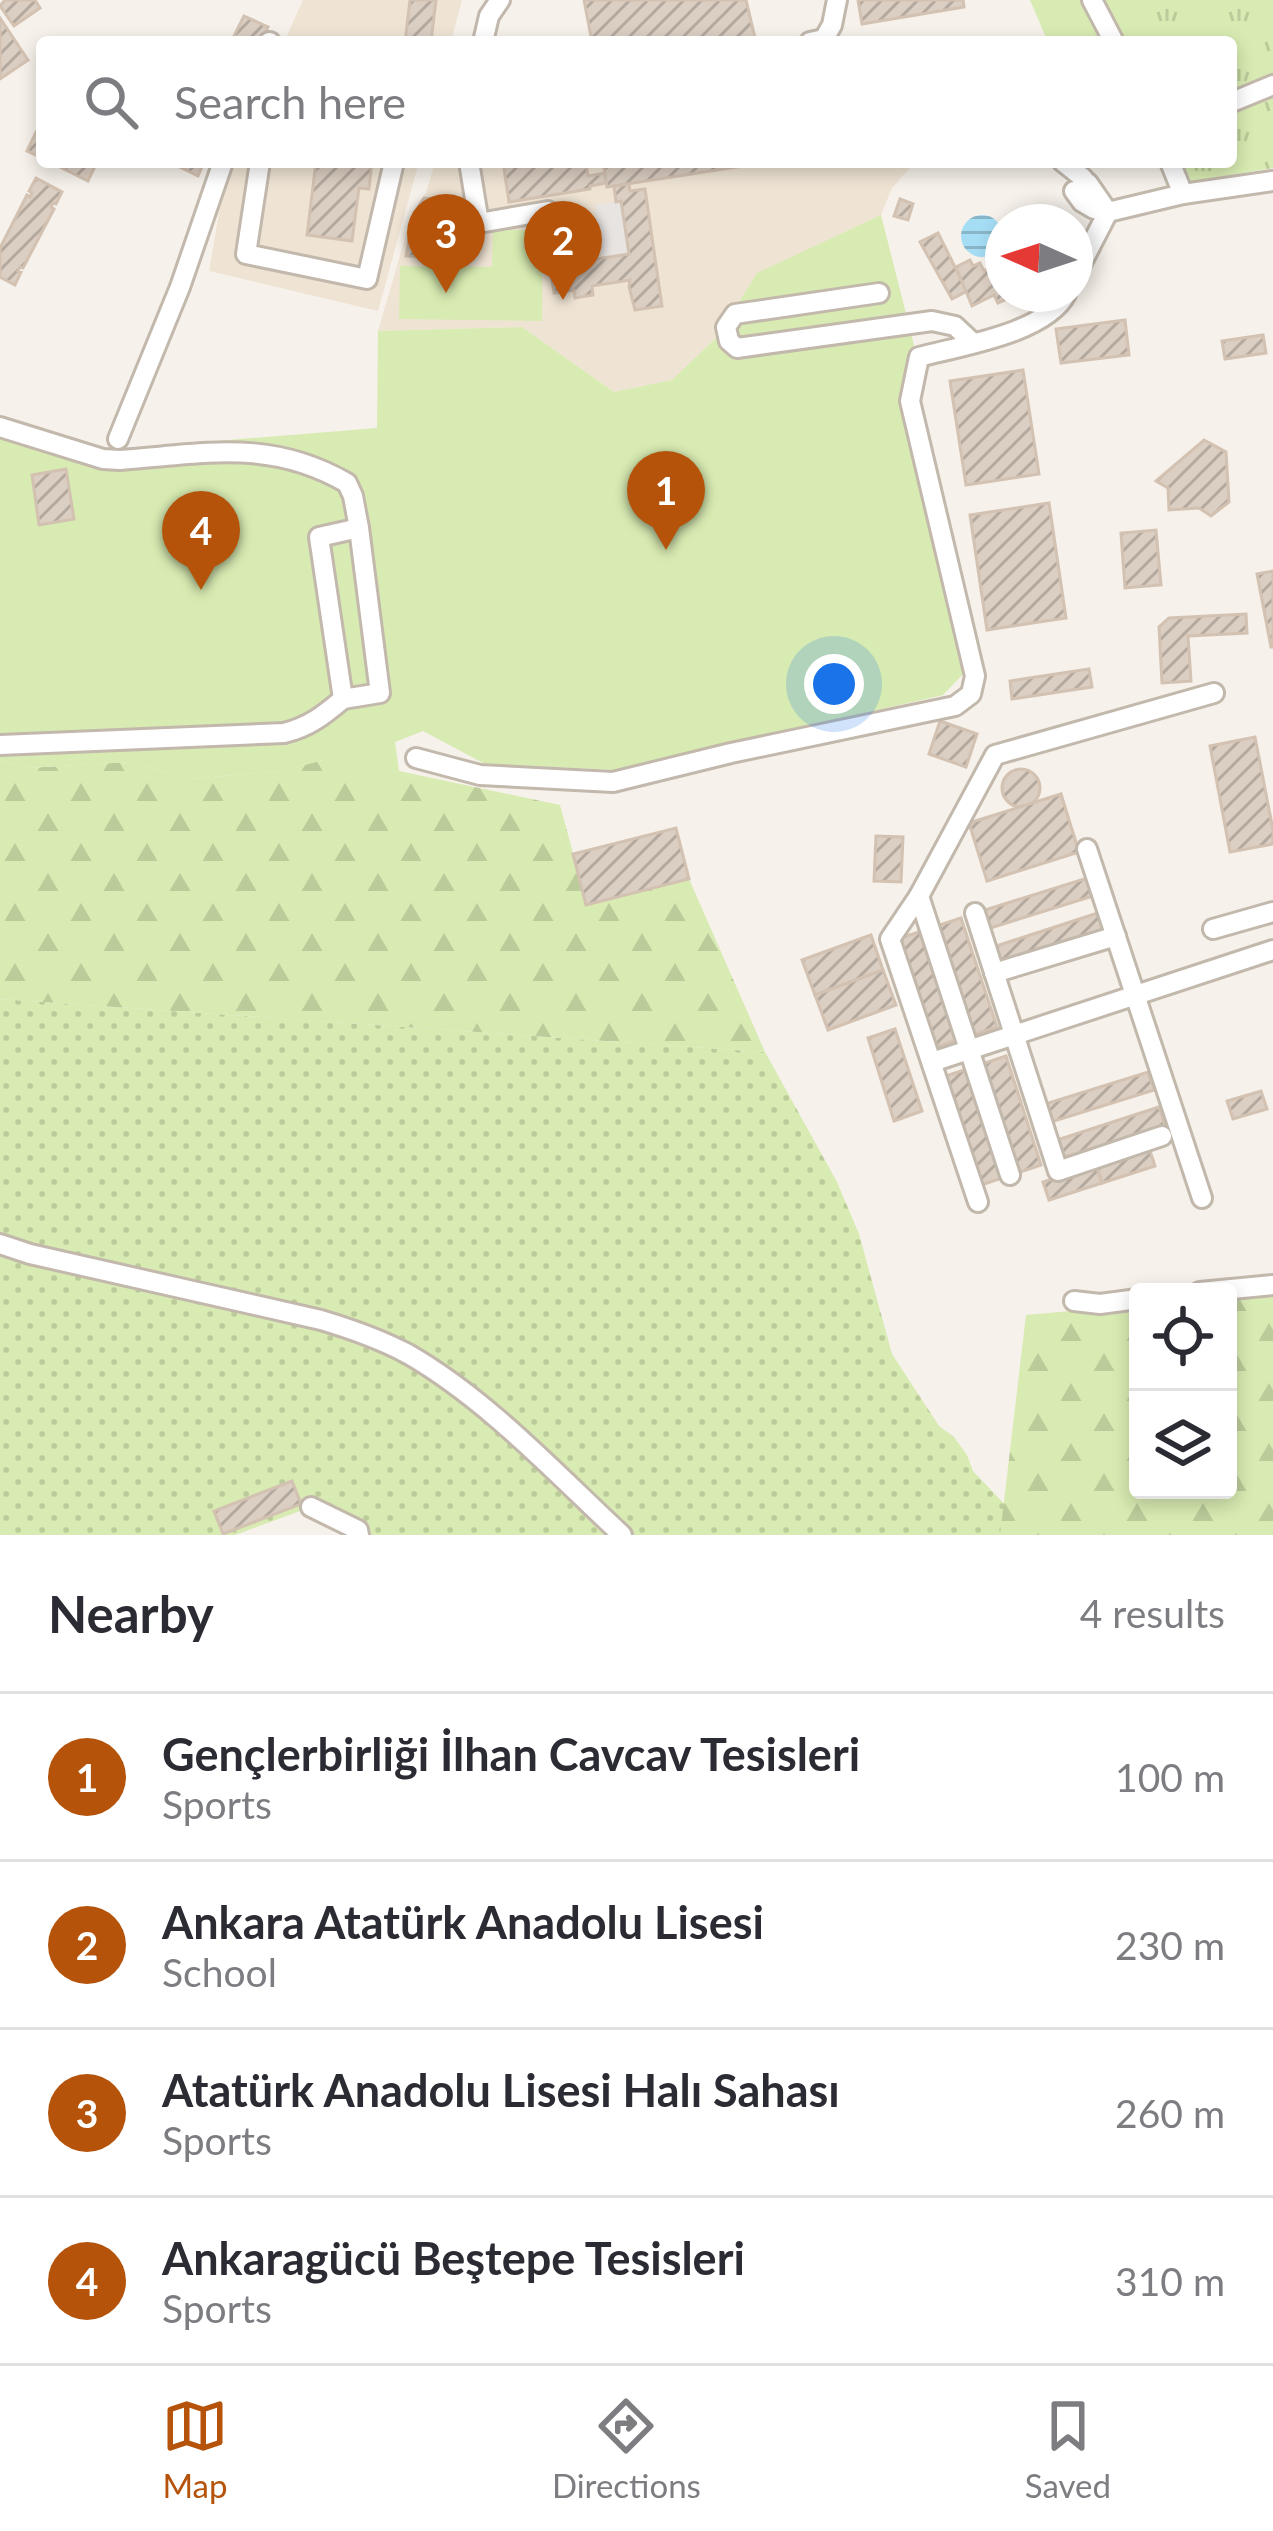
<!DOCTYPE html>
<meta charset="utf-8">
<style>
body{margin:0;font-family:Lato,sans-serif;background:#f2f2f3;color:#2b2b33}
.controls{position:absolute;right:36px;bottom:36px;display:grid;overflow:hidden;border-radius:12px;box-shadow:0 6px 18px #0003}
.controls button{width:108px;height:108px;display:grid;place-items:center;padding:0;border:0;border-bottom:3px solid #e1e1e2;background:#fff;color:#2b2b33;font:60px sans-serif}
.compass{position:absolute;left:985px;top:204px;width:108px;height:108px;border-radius:50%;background:#fff;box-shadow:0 6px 18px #0003;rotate:273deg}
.you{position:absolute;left:834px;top:684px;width:42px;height:42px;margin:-30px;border:9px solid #fff;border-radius:50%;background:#1a73e8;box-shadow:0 0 0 18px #1a73e833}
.badge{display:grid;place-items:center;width:78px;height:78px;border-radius:50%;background:#b45309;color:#fff;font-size:39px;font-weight:700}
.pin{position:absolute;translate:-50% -99px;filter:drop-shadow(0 3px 6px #0008)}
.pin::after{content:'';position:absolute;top:63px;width:42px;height:36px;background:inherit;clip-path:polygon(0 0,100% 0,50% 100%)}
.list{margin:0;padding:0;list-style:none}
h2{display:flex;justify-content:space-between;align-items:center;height:156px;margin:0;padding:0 48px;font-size:51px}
h2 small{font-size:39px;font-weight:400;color:#7c7c81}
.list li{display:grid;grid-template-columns:78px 1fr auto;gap:36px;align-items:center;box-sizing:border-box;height:168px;padding:0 48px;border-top:3px solid #e1e1e2}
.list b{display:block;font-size:45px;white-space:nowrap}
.list p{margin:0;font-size:39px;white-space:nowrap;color:#7c7c81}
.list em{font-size:39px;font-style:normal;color:#7c7c81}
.icon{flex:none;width:66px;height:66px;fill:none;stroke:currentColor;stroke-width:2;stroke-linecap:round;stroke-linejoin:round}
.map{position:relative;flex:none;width:1273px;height:1535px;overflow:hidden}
.search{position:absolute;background:#fff;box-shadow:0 6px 18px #0003;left:36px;right:36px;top:36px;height:132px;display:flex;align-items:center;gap:30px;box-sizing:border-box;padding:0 42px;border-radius:12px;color:#7c7c81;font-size:45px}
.sheet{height:828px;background:#fff}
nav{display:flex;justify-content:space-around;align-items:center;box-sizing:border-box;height:168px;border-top:3px solid #e1e1e2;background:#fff;font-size:33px;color:#7c7c81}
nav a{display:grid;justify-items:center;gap:6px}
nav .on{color:#b45309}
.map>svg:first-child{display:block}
</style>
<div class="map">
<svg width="1273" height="1535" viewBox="0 0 1273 1535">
<defs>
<pattern id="grass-dots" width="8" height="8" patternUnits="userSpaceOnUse" patternTransform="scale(3)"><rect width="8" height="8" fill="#d8ebb2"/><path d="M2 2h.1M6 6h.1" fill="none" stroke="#bbcb9a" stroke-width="1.8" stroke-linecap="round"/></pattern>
<pattern id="forest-firs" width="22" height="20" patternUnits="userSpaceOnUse" patternTransform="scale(3)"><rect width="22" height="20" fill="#d8ebb2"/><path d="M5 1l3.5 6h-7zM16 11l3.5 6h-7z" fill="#bbcb9a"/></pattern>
<pattern id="park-tufts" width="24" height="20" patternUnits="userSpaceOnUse" patternTransform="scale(3)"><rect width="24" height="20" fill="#d8ebb2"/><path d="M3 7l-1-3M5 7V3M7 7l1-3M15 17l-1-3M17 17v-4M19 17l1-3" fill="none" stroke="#bbcb9a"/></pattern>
<pattern id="water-rules" width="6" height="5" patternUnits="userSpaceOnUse" patternTransform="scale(3)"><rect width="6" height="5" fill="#a5ddf4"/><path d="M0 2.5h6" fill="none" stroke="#88b5c7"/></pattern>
<pattern id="building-hatch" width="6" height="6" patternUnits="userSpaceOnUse" patternTransform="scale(3)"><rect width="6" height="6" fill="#dbcec2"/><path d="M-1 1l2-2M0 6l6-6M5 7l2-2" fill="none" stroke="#b4a99f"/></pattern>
</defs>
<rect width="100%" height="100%" fill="#f6f1ea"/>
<g fill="#efe4d4">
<path d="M 303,0 L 462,0 L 451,42 L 284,42 Z"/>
<path d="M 231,162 L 419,162 L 378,311 L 209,271 L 226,172 Z"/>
<path d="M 435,162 L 915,162 L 892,188 L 881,215 L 757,274 L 717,337 L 673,380 L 614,392 L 522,327 L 378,331 L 413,211 L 426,193 Z"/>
</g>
<path fill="url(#grass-dots)" d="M 0,999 L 765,1052 L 837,1182 L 859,1234 L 892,1354 L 939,1426 L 954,1437 L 967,1455 L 973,1471 L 1012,1512 L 1007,1535 L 359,1535 L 311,1507 L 235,1535 L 0,1535 Z"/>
<g fill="url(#forest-firs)">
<path d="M 334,757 L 354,764 L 370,779 L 399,771 L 560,805 L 587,905 L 689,879 L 765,1052 L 0,999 L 0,760 L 27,768 L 130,762 L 190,779 L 282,771 Z"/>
<path d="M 1273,1293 L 1273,1535 L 1000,1535 L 1026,1315 L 1138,1305 L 1138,1490 L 1228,1490 L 1228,1297 Z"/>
</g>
<path fill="url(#park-tufts)" d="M 1099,0 L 1273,0 L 1273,168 L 1188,182 L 1178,162 L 1231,162 L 1231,42 L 1120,42 Z"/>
<g fill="#d8ebb2">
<path d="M 1030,0 L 1082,0 L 1100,42 L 1048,42 Z"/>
<path d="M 881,215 L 915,349 L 902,408 L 964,673 L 943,695 L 616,770 L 485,764 L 423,731 L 395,742 L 399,771 L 370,779 L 354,765 L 334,757 L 282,771 L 190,779 L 130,762 L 27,768 L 0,760 L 0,417 L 103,450 L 377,428 L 378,331 L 522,327 L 614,392 L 672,380 L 717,337 L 757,273 Z"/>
<path d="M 493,230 L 542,230 L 542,321 L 399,319 L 400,266 L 492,267 Z"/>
</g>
<path fill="#e7e4e2" d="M 621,201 L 629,254 L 602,258 L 595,205 Z"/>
<circle fill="url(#water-rules)" cx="982" cy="236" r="21"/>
<g fill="url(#building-hatch)" stroke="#d3c2b2" stroke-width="3">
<path d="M 5,0 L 35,0 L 40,8 L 14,26 L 0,6 Z"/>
<path d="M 410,0 L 436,0 L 431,42 L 405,42 Z"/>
<path d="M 584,0 L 746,0 L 756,42 L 592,42 Z"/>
<path d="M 858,0 L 963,0 L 964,7 L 862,24 Z"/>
<path d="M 244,16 L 268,27 L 261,42 L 231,42 Z"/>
<path d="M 0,18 L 28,60 L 0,79 Z"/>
<path d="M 36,132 L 42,134 L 42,158 L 27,151 Z"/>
<path d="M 50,162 L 97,162 L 88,181 Z"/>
<path d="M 175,162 L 204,162 L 198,176 L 174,164 Z"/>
<path d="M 316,162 L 372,162 L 369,189 L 359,188 L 352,241 L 307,235 Z"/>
<path d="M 503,162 L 586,162 L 588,176 L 605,173 L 606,183 L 590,186 L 590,189 L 509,202 Z"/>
<path d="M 603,162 L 769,162 L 607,187 Z"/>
<path d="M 36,178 L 62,192 L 56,204 L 53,203 L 51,207 L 54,209 L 23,268 L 20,267 L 18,271 L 21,272 L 15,285 L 0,277 L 0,248 L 27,195 L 30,197 L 32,193 L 29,191 Z"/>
<path d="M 629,184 L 630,191 L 645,189 L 662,306 L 635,310 L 629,287 L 630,280 L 592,286 L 593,295 L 575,298 L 574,290 L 554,293 L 550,266 L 629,254 L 621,201 L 616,202 L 614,186 Z"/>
<path d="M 424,198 L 441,200 L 432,257 L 406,256 L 414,213 Z"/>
<path d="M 900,199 L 913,204 L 908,220 L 894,216 Z"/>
<path d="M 938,233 L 967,291 L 952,299 L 920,242 Z"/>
<path d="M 970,260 L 973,266 L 980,263 L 984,271 L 990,267 L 996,279 L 1003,276 L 1003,294 L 1013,296 L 998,303 L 994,295 L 972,306 L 956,267 Z"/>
<path d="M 1125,320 L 1129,355 L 1061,363 L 1056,329 Z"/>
<path d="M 1263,335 L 1266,353 L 1225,359 L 1222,341 Z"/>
<path d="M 1023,370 L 1039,474 L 966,485 L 950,381 Z"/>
<path d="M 1204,440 L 1226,452 L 1229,502 L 1211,516 L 1199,508 L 1169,510 L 1168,488 L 1156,481 Z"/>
<path d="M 66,469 L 74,519 L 39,525 L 32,475 Z"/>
<path d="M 1049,503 L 1066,618 L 987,630 L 970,515 Z"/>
<path d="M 1156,530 L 1161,585 L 1125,588 L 1121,533 Z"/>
<path d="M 1273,571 L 1273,647 L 1271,647 L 1257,574 Z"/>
<path d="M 1246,614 L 1247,633 L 1188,636 L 1191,681 L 1162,683 L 1159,627 L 1169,618 Z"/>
<path d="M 1089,669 L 1092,687 L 1012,699 L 1010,681 Z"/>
<path d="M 940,721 L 977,734 L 966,767 L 929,754 Z"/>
<path d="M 1255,737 L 1273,830 L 1273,844 L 1230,852 L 1210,746 Z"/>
<circle cx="1021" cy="788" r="19"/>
<path d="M 1061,794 L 1079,852 L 987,881 L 969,823 Z"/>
<path d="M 676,828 L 689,879 L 586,905 L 573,854 Z"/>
<path d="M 876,836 L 903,837 L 901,882 L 874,881 Z"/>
<path d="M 1087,878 L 1093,896 L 987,929 L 982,911 Z"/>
<path d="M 1098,913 L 1104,931 L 998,965 L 993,947 Z"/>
<path d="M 961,918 L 997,1027 L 973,1035 L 937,926 Z"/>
<path d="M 922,931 L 957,1040 L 933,1048 L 898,939 Z"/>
<path d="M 871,935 L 883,970 L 815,995 L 802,960 Z"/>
<path d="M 883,970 L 896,1005 L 828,1030 L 815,995 Z"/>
<path d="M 895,1029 L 922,1111 L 894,1121 L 868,1038 Z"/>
<path d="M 1006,1056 L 1041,1165 L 1017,1173 L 982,1064 Z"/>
<path d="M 967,1069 L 1002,1178 L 978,1186 L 943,1077 Z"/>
<path d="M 1148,1072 L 1154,1090 L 1048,1123 L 1042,1105 Z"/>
<path d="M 1261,1091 L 1267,1109 L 1233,1119 L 1227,1101 Z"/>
<path d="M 1159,1107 L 1165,1125 L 1059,1159 L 1054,1141 Z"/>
<path d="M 1149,1148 L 1155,1166 L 1102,1183 L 1096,1165 Z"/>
<path d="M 1096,1165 L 1102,1183 L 1049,1200 L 1043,1182 Z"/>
<path d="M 292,1481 L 301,1504 L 223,1534 L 214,1511 Z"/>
</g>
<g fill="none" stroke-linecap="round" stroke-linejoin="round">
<g stroke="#c2b8ac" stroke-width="24">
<g id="minor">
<path d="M 1092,0 L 1114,42"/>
<path d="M 269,42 L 270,42"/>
<path d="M 483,42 L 489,16 L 500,0"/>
<path d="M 810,42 L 824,39 L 832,25 L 837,0"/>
<path d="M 1232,102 L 1273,85"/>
<path d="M 260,162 L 246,254 L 367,279 L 394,162"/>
<path d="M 469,162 L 479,223 L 548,211"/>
<path d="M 1063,162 L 1083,178"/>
<path d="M 1170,162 L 1183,194"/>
<path d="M 1088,183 L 1108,212"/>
<path d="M 1074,191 L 1082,202 L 1094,209 L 1108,212 L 1183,194 L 1273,181"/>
<path d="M 1075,276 L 1108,212"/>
<path d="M 879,293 L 735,314 L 726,327 L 729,341 L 737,348 L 932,321 L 955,326 L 972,342"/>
<path d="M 0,427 L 103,459 L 120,460 C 205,454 269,438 347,483 L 353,496 L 359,528"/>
<path d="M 118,439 L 180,287 L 223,162"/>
<path d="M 359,528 L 380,693 L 343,699 L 319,537 Z"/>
<path d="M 0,745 L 284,733 C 309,727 324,715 343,699"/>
<path d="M 416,758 L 480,775 L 613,782 L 731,753 L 955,706 L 971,694 L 975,676 L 910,401 L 919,357 C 960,346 1046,333 1066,294"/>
<path d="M 1087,849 L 1202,1198"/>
<path d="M 919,896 L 1010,1175"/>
<path d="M 975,913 L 1058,1171 L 1162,1136"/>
<path d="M 1213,929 L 1273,912"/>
<path d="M 994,973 L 1116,936"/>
<path d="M 932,1062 L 1273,950"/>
<path d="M 978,1202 L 890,939 L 919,896 L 995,755 L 1214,693"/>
<path d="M 0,1244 L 30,1254 L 321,1320 C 351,1329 380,1339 408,1354 C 488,1400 555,1473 622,1535"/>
<path d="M 1200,1292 L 1273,1285"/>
<path d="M 1074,1301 L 1100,1304 L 1138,1299"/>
<path d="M 311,1507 L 358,1530 L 359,1535"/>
</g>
</g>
<use href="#minor" stroke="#fff" stroke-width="18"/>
</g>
</svg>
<div class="controls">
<button><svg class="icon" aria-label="locate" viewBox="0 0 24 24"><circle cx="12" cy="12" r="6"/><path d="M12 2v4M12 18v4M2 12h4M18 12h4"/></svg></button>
<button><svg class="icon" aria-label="layers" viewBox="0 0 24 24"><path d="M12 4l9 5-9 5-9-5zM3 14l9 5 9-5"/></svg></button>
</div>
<svg class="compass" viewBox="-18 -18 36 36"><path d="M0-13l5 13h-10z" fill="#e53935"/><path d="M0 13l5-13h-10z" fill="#7c7c81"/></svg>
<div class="you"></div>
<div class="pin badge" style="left:666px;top:550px">1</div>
<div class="pin badge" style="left:563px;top:300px">2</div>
<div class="pin badge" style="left:446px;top:293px">3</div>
<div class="pin badge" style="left:201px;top:590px">4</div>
<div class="search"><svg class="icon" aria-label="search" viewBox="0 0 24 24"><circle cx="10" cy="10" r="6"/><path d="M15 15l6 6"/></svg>Search here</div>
</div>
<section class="sheet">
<h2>Nearby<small>4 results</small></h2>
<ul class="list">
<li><span class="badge">1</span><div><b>Gençlerbirliği İlhan Cavcav Tesisleri</b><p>Sports</p></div><em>100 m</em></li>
<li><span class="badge">2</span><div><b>Ankara Atatürk Anadolu Lisesi</b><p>School</p></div><em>230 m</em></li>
<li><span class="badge">3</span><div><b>Atatürk Anadolu Lisesi Halı Sahası</b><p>Sports</p></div><em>260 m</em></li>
<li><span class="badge">4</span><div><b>Ankaragücü Beştepe Tesisleri</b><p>Sports</p></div><em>310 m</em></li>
</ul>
</section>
<nav>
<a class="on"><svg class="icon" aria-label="map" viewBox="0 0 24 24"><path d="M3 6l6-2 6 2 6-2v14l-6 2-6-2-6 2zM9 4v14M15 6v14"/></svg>Map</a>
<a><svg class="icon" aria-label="directions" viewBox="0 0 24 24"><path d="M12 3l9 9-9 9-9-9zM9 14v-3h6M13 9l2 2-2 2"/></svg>Directions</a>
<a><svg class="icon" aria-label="saved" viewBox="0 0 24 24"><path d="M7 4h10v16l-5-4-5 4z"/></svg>Saved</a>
</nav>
